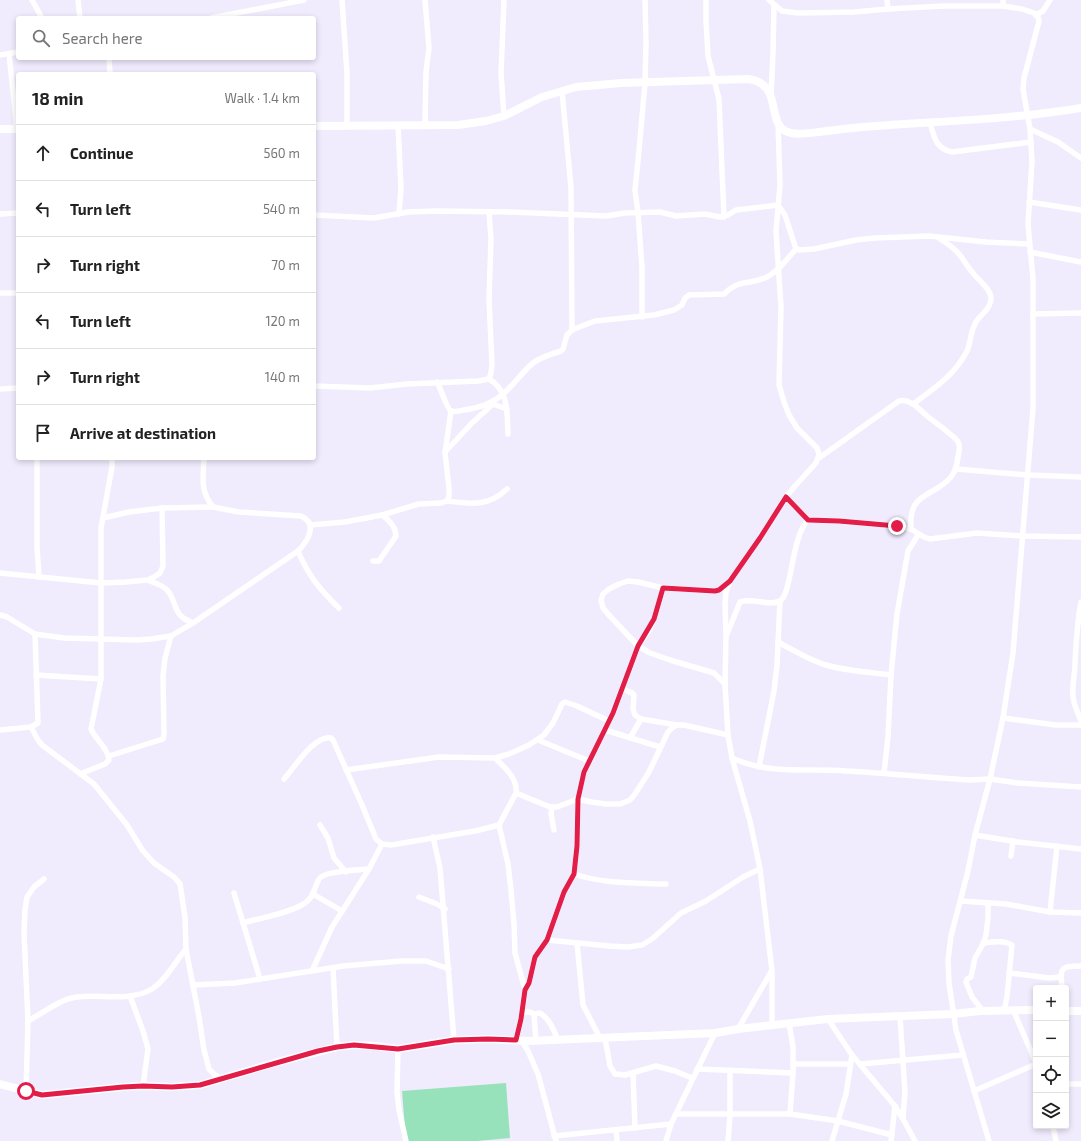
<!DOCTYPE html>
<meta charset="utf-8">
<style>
body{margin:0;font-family:"Exo 2",sans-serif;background:#f6f6f6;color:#222}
.controls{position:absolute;right:12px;bottom:12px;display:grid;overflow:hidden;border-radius:4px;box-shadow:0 2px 6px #0003}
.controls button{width:36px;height:36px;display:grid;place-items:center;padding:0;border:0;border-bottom:1px solid #e0e0e0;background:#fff;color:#222;font:20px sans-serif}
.stop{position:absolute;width:12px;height:12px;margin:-9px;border:3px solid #e11d48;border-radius:50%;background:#fff}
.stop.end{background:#e11d48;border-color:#fff;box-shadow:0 1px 4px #0008}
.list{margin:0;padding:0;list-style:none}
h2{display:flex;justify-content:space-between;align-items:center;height:52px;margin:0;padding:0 16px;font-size:17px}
h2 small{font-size:13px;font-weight:400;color:#767676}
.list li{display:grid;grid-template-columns:26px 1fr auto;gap:12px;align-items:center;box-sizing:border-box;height:56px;padding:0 16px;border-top:1px solid #e0e0e0}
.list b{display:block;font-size:15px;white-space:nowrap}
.list em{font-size:13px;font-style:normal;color:#767676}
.icon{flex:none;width:22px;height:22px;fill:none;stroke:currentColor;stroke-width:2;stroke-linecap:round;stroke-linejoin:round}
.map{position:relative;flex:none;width:1081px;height:1141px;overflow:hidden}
.search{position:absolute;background:#fff;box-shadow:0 2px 6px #0003;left:16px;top:16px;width:300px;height:44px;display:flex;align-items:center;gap:10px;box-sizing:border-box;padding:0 14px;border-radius:4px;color:#767676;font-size:15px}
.panel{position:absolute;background:#fff;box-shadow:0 2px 6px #0003;left:16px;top:72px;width:300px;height:388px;border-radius:4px}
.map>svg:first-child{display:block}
</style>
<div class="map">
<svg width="1081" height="1141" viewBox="0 0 1081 1141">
<rect width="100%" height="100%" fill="#f0ebfd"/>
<path fill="#97e2bb" d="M 506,1083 L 510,1138 L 477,1141 L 406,1141 L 402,1091 Z"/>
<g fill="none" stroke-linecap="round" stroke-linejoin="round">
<g stroke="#fff" stroke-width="5.5">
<path d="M 32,0 L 42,18"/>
<path d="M 78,0 L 80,18"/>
<path d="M 342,0 L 347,73 L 347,125"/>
<path d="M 425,0 L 429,48 L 426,72 L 425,125"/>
<path d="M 706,0 L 706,20 L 708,56 L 719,99 L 724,217"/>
<path d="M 769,0 L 782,11 L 798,13 L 854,12 L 888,9 L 944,6 L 1003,6 L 1022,9 L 1034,13 L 1038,17 L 1039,21 L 1024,78 L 1023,89 L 1030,129 L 1032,161 L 1028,224 L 1033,279 L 1033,408 L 1013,653 L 1003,718 L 990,779 L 975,835 L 968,871 L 951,936 L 948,960 L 949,983 L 956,1030 L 989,1141"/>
<path d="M 887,0 L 888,9"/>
<path d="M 1003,6 L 1003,0"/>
<path d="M 1036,15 L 1043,11 L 1050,0"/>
<path d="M 211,18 L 304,0"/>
<path d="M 9,54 L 17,129"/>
<path d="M 0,55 L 18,52"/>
<path d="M 109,58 L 110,74"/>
<path d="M 562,91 L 571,188 L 572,330"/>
<path d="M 771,95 L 773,53 L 774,5"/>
<path d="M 504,116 L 501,73 L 504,0"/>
<path d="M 930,122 C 934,137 935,148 952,152 L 1031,142"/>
<path d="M 398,125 L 401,188 L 399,214"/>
<path d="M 1030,129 L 1058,142 L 1081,158"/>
<path d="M 1029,202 L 1081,210"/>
<path d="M 0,214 L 18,213"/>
<path d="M 314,215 L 374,218 L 408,212 L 435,211 L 510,212 L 606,216 L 625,213 L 660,212 L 676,216 L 705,214 L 720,217 L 728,215 L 736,210 L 778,205 L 785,215 L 796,249 L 800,250 L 814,249 L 856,240 L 875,238 L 929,236 L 986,242 L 1029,244"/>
<path d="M 1030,252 L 1081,262"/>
<path d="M 0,293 L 18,293"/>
<path d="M 1033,314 L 1081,313"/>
<path d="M 642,317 L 642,267 L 638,213 L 635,190 L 639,151 L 645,83 L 646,42 L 645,0"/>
<path d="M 489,379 C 509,390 507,413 508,434"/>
<path d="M 437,382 C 440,387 447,408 450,410 C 453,413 460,411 464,410 C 479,408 492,404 503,394 C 514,385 522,372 533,363 C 541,357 551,354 561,351 L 563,349 L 567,335 L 572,330 L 582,326 L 595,321 L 654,315 L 674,310 L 682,305 L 685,298 L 689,295 L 724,294 C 740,278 749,286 767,277 C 779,271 787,259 796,249"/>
<path d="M 314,386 L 370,388 L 407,384 L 478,381 L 489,379 L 491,373 L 492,365 L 489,299 L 491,239 L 489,212"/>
<path d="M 0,389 L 18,388"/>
<path d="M 490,403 L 507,409"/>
<path d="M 913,404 C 933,389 955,375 967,351 C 971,342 970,332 976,322 C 981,314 992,308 991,297 C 990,288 978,280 973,273 C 967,267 964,259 958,253 C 953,247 946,243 939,238"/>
<path d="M 445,452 L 472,423 L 493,404"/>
<path d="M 37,458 L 37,547 L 39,577"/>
<path d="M 819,458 L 899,401 C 910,398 919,409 927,416 C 933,421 956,437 958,442 C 961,446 959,452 958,457 C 957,464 956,471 951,477 C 933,498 908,491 911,529"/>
<path d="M 956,469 L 1028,475 L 1081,477"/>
<path d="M 786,497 L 808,520"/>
<path d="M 447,501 C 471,504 488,507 507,489"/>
<path d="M 103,518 L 129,512 L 162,508 L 213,507"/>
<path d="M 310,525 L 345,522 L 382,515 L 419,504 L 441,503 L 447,501 L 449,496 L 449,488 L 445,453 L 451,411"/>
<path d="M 298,551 C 308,575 320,590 339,608"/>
<path d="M 373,561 L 379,561 L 396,536 C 396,527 389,520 382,515"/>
<path d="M 0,573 L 101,583 L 126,582 L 148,580 L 154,577 L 160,573 L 163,566 L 162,508"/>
<path d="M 148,580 C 154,583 162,585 167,590 C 174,597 174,608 180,615 C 183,619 189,621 193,623"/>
<path d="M 1081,602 C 1077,623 1076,642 1075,664 C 1075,674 1072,684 1073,695 C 1073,704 1078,713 1081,721"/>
<path d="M 0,615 L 7,617 L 35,634 L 64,638 L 136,640 L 151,639 L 171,636 L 193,623 L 298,551 C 307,542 319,524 301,516 L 239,512 L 213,507 C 200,491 203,478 204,458"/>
<path d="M 727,634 L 740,602 C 753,597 769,607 780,601 C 792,594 791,537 808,520 L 839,521 L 897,526 L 911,529 L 924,537 L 930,539 L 977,533 L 1023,536 L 1081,537"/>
<path d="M 778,642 C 793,650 809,660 826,665 C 846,671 869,672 891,675"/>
<path d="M 36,675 L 101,679"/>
<path d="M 725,684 L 714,673 L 670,660 L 650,653 L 638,646 L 608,614 L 603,608 L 601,600 L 603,594 L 609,589 L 619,584 L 628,581 L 638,582 L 663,588 L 715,591 L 719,590 L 729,582"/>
<path d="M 623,689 L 632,693 L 634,695 L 633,709 L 635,715 L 641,719 L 677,725"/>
<path d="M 1003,718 L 1056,725 L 1081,725"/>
<path d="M 31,727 L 38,740 L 42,745 L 94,784 L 127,825 L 143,851 L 154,863 L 174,877 L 180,884 L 185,917 L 186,949 L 199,1017 L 204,1050 L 209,1069 L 214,1074 L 222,1079"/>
<path d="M 0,730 L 31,727 L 38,723 L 35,634"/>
<path d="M 605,730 L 660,747"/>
<path d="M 630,738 L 641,719"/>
<path d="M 538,740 L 589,761"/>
<path d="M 109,756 L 163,739 L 164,734 L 163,676 L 165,658 L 171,636"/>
<path d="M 732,758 C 770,775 806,768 846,771 C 888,773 929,778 970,780 L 990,779 L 1018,783 L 1081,787"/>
<path d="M 759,767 L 774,691 L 777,665 L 780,601"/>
<path d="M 346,770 L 439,757 L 495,758 L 509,754 L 529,745 L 544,735 L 553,723 L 562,704 L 565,702 L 577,706 L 609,721"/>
<path d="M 884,773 L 888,737 L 891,675 L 897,614 L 908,551 L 918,535"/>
<path d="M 80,774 L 105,764 L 109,760 C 108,748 96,740 91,729 L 101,679 L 101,528 L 112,467 L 112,458"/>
<path d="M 284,779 C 294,768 315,734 331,738 L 333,740 L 362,805 L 376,839 L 382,844 L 391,845 L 475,831 L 499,825 L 516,793 C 518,778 504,767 495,758"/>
<path d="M 516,793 L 550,807 L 557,807 L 578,799 L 591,802 L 606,804 L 620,804 L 630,800 L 635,794 L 649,772 L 668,732 L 672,728 L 677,725 L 684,725 L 728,735"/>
<path d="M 552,807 L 551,814 L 554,830"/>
<path d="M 320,825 L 328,838 L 334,858 L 346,872"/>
<path d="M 499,825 L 508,864 L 511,890 L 514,924 L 515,953 L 525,990 L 521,1019 L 516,1040"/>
<path d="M 975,835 L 1018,842 L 1081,849"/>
<path d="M 433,837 L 440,868 L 454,1040"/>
<path d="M 1011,856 L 1013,841"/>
<path d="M 574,874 C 604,884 634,883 666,884"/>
<path d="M 234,893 L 260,979"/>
<path d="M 313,894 L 342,911"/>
<path d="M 419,897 L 437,904 L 445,909"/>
<path d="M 961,901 L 1006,904 L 1050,912 L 1081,913"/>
<path d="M 1050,912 L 1057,846"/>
<path d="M 243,923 C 260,918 291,913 305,903 C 314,897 314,888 319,879 C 323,871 359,870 369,869"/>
<path d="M 547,940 L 609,946 L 628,947 L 642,945 L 652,939 L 681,913 L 706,901 L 743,877 L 760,869"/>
<path d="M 577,943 L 583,1005 L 600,1038"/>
<path d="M 983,943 C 992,942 1004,940 1012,945 L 1007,997 L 1004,1011"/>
<path d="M 333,968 L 337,1047"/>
<path d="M 312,971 L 332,927 L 369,869 L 382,844"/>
<path d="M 1009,973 L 1050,978 L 1060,977"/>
<path d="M 193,985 L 235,983 L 343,966 L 402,961 L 426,961 L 449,969"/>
<path d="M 1062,988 C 1060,968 1060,966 1081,966"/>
<path d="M 525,990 L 529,983 L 535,957 L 547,940 L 564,892 L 574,874 L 577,846 L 578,799 L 584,772 L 613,713 L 638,646 L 650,629 L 654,619 L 663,588"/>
<path d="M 130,996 L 143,1031 L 148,1049 L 143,1086"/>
<path d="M 983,1011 L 972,997 L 966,982 L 967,979 L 971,977 L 975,958 L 983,944 L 986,935 L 988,918 L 988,903"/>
<path d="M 522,1012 L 530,1012 L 534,1014 L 536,1041"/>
<path d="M 1014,1012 L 1036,1063"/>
<path d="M 534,1014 L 540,1013 C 550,1019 554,1031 558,1040"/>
<path d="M 900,1017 L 905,1092 L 903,1118"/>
<path d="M 828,1019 L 852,1055 L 895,1106 L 903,1119 L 915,1141"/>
<path d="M 28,1021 C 43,1013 60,999 77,997 C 102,994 130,1002 152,989 C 166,980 175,962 186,949"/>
<path d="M 789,1023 L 793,1047 L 793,1073 L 790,1114"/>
<path d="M 772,1025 L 772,971 L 760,869 L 750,821 L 732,758 L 728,735 L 725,684 L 726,637 L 725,604 L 726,592 L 730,581 L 760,538 L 786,497 L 795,486 L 816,463 L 819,454 L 817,448 L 797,428 L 789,415 L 784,402 L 779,385 L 781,307 L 776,231 L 780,185 L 778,123"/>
<path d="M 738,1029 L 771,972"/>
<path d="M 605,1038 L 610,1066 L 615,1074 L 625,1075 L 656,1066 L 675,1071 L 692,1078"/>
<path d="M 522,1041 L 528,1051 L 538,1074 L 556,1141"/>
<path d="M 398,1049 L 397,1092 L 399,1110 L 406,1141"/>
<path d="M 793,1064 L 850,1064"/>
<path d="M 860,1064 L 963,1055"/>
<path d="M 697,1069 L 793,1073"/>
<path d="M 633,1073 L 635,1128"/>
<path d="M 1066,1084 L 1081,1084"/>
<path d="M 26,1091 L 28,1021 L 24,933 L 25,910 L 27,897 L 34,887 L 44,879"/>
<path d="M 974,1091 L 1036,1064"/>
<path d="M 676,1114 L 790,1114 L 838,1121 L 892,1135"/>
<path d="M 1053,1126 L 1056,1141"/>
<path d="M 616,1130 L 617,1141"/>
<path d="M 554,1136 L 671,1124"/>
<path d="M 666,1141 L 671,1124 L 715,1033"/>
<path d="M 728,1141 L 730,1115 L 730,1072"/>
<path d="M 832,1141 L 846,1094 L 852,1055"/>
<path d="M 891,1141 L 895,1106"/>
</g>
<g stroke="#fff" stroke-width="8">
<path d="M 314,126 L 458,125 L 486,121 L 504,116 L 542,97 L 576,87 L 621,83 L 748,79 C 786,84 763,127 791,133 C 800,135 810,133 819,132 C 834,130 849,128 864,127 C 936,121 1009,120 1081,108"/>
<path d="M 0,129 L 18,129"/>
<path d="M 1066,1011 L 1081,1011"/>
<path d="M 0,1084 L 42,1095 L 123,1087 L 143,1086 L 172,1087 L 200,1085 L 274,1063 L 337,1047 L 354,1045 L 375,1046 L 398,1049 L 454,1040 L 488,1039 L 529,1041 L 715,1033 L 738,1029 L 828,1019 L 953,1014 L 980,1011 L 1036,1010"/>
</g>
</g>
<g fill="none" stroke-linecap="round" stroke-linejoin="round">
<path stroke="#e11d48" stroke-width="5" d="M 26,1091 L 42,1095 L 123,1087 L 143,1086 L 172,1087 L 200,1085 L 318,1051 L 337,1047 L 354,1045 L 398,1049 L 454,1040 L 488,1039 L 516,1040 L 521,1019 L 525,990 L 529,983 L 535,957 L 547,940 L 564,892 L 574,874 L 577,846 L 578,799 L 584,772 L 613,713 L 638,646 L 654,619 L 663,588 L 715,591 L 719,590 L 730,581 L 760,538 L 786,497 L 808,520 L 839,521 L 897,526"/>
</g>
</svg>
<div class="controls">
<button>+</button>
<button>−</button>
<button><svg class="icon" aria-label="locate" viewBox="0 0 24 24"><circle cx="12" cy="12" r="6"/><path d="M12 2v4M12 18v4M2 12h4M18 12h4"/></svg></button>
<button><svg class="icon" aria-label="layers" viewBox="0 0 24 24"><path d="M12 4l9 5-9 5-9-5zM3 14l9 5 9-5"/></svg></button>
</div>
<div class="stop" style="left:26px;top:1091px"></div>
<div class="stop end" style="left:897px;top:526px"></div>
<div class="search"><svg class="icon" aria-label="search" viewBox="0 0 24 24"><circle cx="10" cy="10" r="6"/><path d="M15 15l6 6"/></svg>Search here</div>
<section class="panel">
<h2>18 min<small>Walk · 1.4 km</small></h2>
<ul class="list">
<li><svg class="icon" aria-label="ahead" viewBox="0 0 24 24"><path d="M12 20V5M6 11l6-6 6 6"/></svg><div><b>Continue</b></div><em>560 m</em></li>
<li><svg class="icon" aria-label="left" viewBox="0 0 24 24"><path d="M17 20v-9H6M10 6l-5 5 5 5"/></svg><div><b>Turn left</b></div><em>540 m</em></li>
<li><svg class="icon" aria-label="right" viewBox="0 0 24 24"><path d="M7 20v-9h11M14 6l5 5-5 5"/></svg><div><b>Turn right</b></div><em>70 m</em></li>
<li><svg class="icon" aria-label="left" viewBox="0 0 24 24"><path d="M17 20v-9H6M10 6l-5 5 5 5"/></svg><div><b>Turn left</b></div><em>120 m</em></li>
<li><svg class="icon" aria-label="right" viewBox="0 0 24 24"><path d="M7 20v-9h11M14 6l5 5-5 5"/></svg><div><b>Turn right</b></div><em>140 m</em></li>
<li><svg class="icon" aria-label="arrive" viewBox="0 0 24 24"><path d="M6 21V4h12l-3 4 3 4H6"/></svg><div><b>Arrive at destination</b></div></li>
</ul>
</section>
</div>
